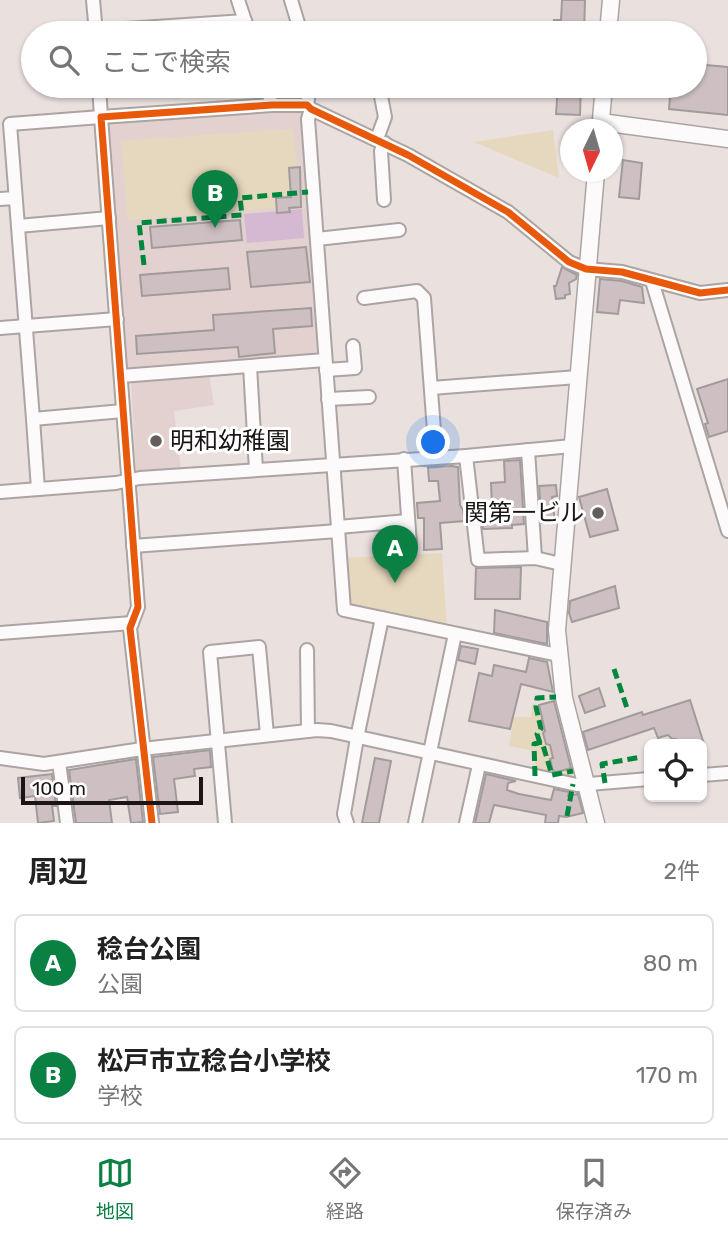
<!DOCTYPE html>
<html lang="ja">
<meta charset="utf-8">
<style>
body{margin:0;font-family:Rubik,"Noto Sans JP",sans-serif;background:#f2f2f2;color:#222}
.controls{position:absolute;right:21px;bottom:21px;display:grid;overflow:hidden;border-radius:10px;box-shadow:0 2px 5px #0004}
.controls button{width:63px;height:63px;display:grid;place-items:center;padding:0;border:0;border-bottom:2px solid #e0e0e0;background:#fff;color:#222;font:35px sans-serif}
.compass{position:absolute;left:560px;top:119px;width:63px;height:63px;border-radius:50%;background:#fff;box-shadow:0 2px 5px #0004;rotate:185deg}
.scale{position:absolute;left:21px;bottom:18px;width:182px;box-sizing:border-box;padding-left:7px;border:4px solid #1b1615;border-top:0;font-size:19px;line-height:24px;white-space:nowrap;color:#1b1615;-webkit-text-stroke:5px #fff;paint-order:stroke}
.you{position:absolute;left:434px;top:443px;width:24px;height:24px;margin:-18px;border:5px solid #fff;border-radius:50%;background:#1a73e8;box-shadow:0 0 0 10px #1a73e833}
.badge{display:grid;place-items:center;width:46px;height:46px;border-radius:50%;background:#0b8043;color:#fff;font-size:23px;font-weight:700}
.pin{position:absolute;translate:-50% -58px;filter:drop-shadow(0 2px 4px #0008)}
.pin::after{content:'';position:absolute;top:37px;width:24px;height:21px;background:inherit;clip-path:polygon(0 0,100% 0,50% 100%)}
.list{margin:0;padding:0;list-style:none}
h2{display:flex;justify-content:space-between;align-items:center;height:91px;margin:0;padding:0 28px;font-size:30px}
h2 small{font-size:23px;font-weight:400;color:#767676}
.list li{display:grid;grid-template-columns:46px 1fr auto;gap:21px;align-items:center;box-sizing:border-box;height:98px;margin:0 14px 14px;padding:0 14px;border:2px solid #e0e0e0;border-radius:10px}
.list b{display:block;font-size:26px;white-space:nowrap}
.list p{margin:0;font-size:23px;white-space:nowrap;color:#767676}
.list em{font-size:23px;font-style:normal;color:#767676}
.icon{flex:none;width:38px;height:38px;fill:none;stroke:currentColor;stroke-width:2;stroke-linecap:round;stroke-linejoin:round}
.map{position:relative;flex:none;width:728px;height:823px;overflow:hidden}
.search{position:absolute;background:#fff;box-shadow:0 2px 5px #0004;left:21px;right:21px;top:21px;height:77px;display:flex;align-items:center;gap:18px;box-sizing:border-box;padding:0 24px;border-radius:38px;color:#767676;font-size:26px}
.sheet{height:315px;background:#fff}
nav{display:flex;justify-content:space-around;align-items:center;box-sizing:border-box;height:98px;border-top:2px solid #e0e0e0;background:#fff;font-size:19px;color:#767676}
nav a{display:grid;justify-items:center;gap:4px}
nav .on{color:#0b8043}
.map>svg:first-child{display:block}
</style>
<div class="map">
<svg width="728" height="823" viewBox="0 0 728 823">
<rect width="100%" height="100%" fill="#eae1df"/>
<g fill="#e3d1cf">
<path d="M 300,110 L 303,112 L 323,353 L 318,358 L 133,372 L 127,367 L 108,121 Z"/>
<path d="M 209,374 L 214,405 L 174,411 L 181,471 L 136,474 L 131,382 Z"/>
</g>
<g fill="#e6d8be">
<path d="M 293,129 L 301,206 L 128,220 L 121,141 Z"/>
<path d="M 553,130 L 559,178 L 474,142 Z"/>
<path d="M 442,553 L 447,629 L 348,607 L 344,558 Z"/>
<path d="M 532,704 L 538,705 L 546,744 L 549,745 L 553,758 L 550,760 L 553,772 L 572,768 L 575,780 L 535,772 L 534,751 L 509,746 L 514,717 L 531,717 Z"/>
</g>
<path fill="#d5b8d2" d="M 302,209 L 304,238 L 247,243 L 244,214 Z"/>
<g fill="#cec0c2" stroke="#a19b9b" stroke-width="2">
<path d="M 562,0 L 585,0 L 584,33 L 553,32 L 554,20 L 561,20 Z"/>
<path d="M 695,64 L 728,67 L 728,115 L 669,109 L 671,86 L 695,86 Z"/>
<path d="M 558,86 L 581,86 L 580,115 L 556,114 Z"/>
<path d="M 623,160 L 642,163 L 639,199 L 619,197 Z"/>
<path d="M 300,167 L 301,207 L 289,208 L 290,212 L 277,213 L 276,198 L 291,197 L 289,168 Z"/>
<path d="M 240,220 L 242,240 L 152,248 L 150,227 Z"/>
<path d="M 306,247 L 310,282 L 251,287 L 247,252 Z"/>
<path d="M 562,267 L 577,275 L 576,279 L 569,283 L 570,294 L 565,295 L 565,298 L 556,299 L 554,286 L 556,286 Z"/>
<path d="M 228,268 L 230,289 L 142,296 L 140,275 Z"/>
<path d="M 600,279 L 622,281 L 642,287 L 644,303 L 620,300 L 618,314 L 597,312 Z"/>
<path d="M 311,308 L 312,326 L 273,329 L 275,353 L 239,357 L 238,347 L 137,354 L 136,336 L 214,330 L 213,315 Z"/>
<path d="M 728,379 L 728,431 L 709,437 L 705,424 L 708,423 L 697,389 Z"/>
<path d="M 520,460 L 524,524 L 512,525 L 512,528 L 483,529 L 481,509 L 492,507 L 491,483 L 505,482 L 504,461 Z"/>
<path d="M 452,466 L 458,467 L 460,505 L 463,510 L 465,521 L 440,523 L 442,549 L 424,550 L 424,518 L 418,518 L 417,503 L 440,501 L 438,481 L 429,481 L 428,467 Z"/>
<path d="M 556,485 L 557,496 L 552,497 L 555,522 L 542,523 L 539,486 Z"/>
<path d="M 607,489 L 618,530 L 590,537 L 579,497 Z"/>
<path d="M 521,567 L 520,599 L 475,599 L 476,568 Z"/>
<path d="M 615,586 L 619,608 L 572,622 L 569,613 L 570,601 Z"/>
<path d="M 495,610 L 547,622 L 547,644 L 494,633 Z"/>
<path d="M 461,646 L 478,649 L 475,664 L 458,660 Z"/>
<path d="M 529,658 L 547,662 L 553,692 L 521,684 L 510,729 L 469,721 L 479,673 L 492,676 L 494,665 L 526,672 Z"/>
<path d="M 599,688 L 605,706 L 585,713 L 579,696 Z"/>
<path d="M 690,700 L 704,744 L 678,744 L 676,739 L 672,739 L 668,735 L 658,738 L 654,728 L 588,750 L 583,732 L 642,712 L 643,715 Z"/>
<path d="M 554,701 L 571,768 L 557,772 L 553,771 L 550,759 L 553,758 L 550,745 L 546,744 L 543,733 L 545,731 L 539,705 Z"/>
<path d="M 210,750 L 211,767 L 194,769 L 195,776 L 174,779 L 178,812 L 160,814 L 153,757 Z"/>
<path d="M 375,758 L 391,761 L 379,823 L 362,823 Z"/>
<path d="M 136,759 L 143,822 L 131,823 L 127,797 L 109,800 L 112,823 L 76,823 L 69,770 Z"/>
<path d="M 52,774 L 56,806 L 52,806 L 54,821 L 38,823 L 35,796 L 20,798 L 18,778 Z"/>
<path d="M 486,774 L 516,781 L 508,783 L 507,790 L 519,794 L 551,800 L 554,789 L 569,792 L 568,796 L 578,794 L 583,813 L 566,817 L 559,816 L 558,823 L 545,823 L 546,815 L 494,805 L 489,823 L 475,823 Z"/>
</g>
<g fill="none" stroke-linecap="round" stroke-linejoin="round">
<g stroke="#aba4a3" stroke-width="16">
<g id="minor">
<path d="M 93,0 L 96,33"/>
<path d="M 238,0 L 249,33"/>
<path d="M 291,0 L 301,33"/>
<path d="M 96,31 L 245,21"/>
<path d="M 99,86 L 101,117 L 10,124 L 33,419 L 123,411"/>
<path d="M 266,86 L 272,105"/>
<path d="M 307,105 L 310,86"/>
<path d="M 311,109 L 308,119 L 344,610 L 558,655"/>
<path d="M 377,139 L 385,117 L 379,86"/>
<path d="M 0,199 L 15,198"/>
<path d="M 384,200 L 381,151 L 385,143"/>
<path d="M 18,226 L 109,218"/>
<path d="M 317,239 L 399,230"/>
<path d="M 652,281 L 728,531"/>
<path d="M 364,298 L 417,291 L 424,298 L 436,457"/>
<path d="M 0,328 L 117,319"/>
<path d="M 250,366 L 256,470"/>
<path d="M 326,370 L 355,368 L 353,346"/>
<path d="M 121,376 L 325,360"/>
<path d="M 431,388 L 578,377"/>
<path d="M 328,399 L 369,397"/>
<path d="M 33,419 L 38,489"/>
<path d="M 528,450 L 535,558"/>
<path d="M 466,456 L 478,560 L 535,558 L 561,564"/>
<path d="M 404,459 L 410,545"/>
<path d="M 0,492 L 116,483 L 140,478 L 466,456 L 572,446"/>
<path d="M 338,527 L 408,521"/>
<path d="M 133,546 L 338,531"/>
<path d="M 0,633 L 132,623"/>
<path d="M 307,650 L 308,731"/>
<path d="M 0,758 L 44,764 L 142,749 L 317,730 L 331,731 L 577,785 L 649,779"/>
<path d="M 59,762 L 67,823"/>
<path d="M 702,775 L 728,773"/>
<path d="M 152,823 L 130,628 L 138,607 L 101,117 L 272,105 L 307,105 L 311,109 L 408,155 L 508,212 L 569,262 L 586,269 L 622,272 L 700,293 L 728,290"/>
<path d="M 225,823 L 210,652 L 259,647 L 267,735"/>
<path d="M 347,823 L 344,814 L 357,738 L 382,618"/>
<path d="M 415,823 L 455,634"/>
<path d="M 466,823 L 479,765"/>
</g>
</g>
<g stroke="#aba4a3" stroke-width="19">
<g id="tertiary">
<path d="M 608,33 L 611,0"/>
<path d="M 601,122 L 728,139"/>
<path d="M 600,130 L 604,86"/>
<path d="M 596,172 L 557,630 L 564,698 L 596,823"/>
</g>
</g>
<use href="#minor" stroke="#fcfafa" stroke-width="12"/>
<use href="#tertiary" stroke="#fcfafa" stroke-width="16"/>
<g stroke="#00873e" stroke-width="5" stroke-dasharray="10 5" stroke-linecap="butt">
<path d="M 144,265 L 139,223 L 242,215 L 240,198 L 308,192"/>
<path d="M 614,669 L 627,708"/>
<path d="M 540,743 L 537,734 L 541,729 L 536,707 L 537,698 L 556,697"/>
<path d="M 535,776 L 534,744 L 542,742 L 552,775 L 573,771"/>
<path d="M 605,783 L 602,764 L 642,757"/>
<path d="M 567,816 L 573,784"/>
</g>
<g stroke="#fff" stroke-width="11">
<path id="cycleway" d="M 152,823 L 130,628 L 138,607 L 101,117 L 272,105 L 307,105 L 311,109 L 408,155 L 508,212 L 569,262 L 586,269 L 622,272 L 700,293 L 728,290"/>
</g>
<use href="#cycleway" stroke="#e8590c" stroke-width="7"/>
</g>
<g fill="#635d5c" stroke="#fff" stroke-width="2.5">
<circle cx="156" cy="441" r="7"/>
<circle cx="598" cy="513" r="7"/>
</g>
<g text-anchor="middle" stroke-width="6" stroke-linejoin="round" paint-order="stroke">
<g font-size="24" fill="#1b1615" stroke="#fff" text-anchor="start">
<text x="170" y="449">明和幼稚園</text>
<text x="584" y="521" text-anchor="end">関第一ビル</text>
</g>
</g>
</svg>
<div class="controls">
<button><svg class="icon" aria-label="locate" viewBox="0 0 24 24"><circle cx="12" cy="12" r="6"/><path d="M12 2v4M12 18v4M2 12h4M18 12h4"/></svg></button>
</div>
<svg class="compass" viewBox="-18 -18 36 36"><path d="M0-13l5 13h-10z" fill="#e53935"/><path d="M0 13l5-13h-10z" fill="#767676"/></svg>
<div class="scale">100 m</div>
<div class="you"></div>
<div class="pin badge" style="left:395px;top:583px">A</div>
<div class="pin badge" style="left:215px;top:228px">B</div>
<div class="search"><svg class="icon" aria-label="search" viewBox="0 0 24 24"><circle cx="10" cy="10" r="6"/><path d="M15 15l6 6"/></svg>ここで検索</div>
</div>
<section class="sheet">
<h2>周辺<small>2件</small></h2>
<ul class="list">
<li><span class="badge">A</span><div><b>稔台公園</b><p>公園</p></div><em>80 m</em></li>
<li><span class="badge">B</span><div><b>松戸市立稔台小学校</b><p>学校</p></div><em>170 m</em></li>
</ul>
</section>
<nav>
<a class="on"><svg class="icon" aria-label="map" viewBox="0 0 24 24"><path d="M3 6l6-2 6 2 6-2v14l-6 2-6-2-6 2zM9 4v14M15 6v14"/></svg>地図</a>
<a><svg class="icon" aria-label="directions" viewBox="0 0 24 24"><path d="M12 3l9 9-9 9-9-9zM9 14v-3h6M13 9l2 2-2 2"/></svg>経路</a>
<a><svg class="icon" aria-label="saved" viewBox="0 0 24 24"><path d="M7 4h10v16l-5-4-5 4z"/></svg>保存済み</a>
</nav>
